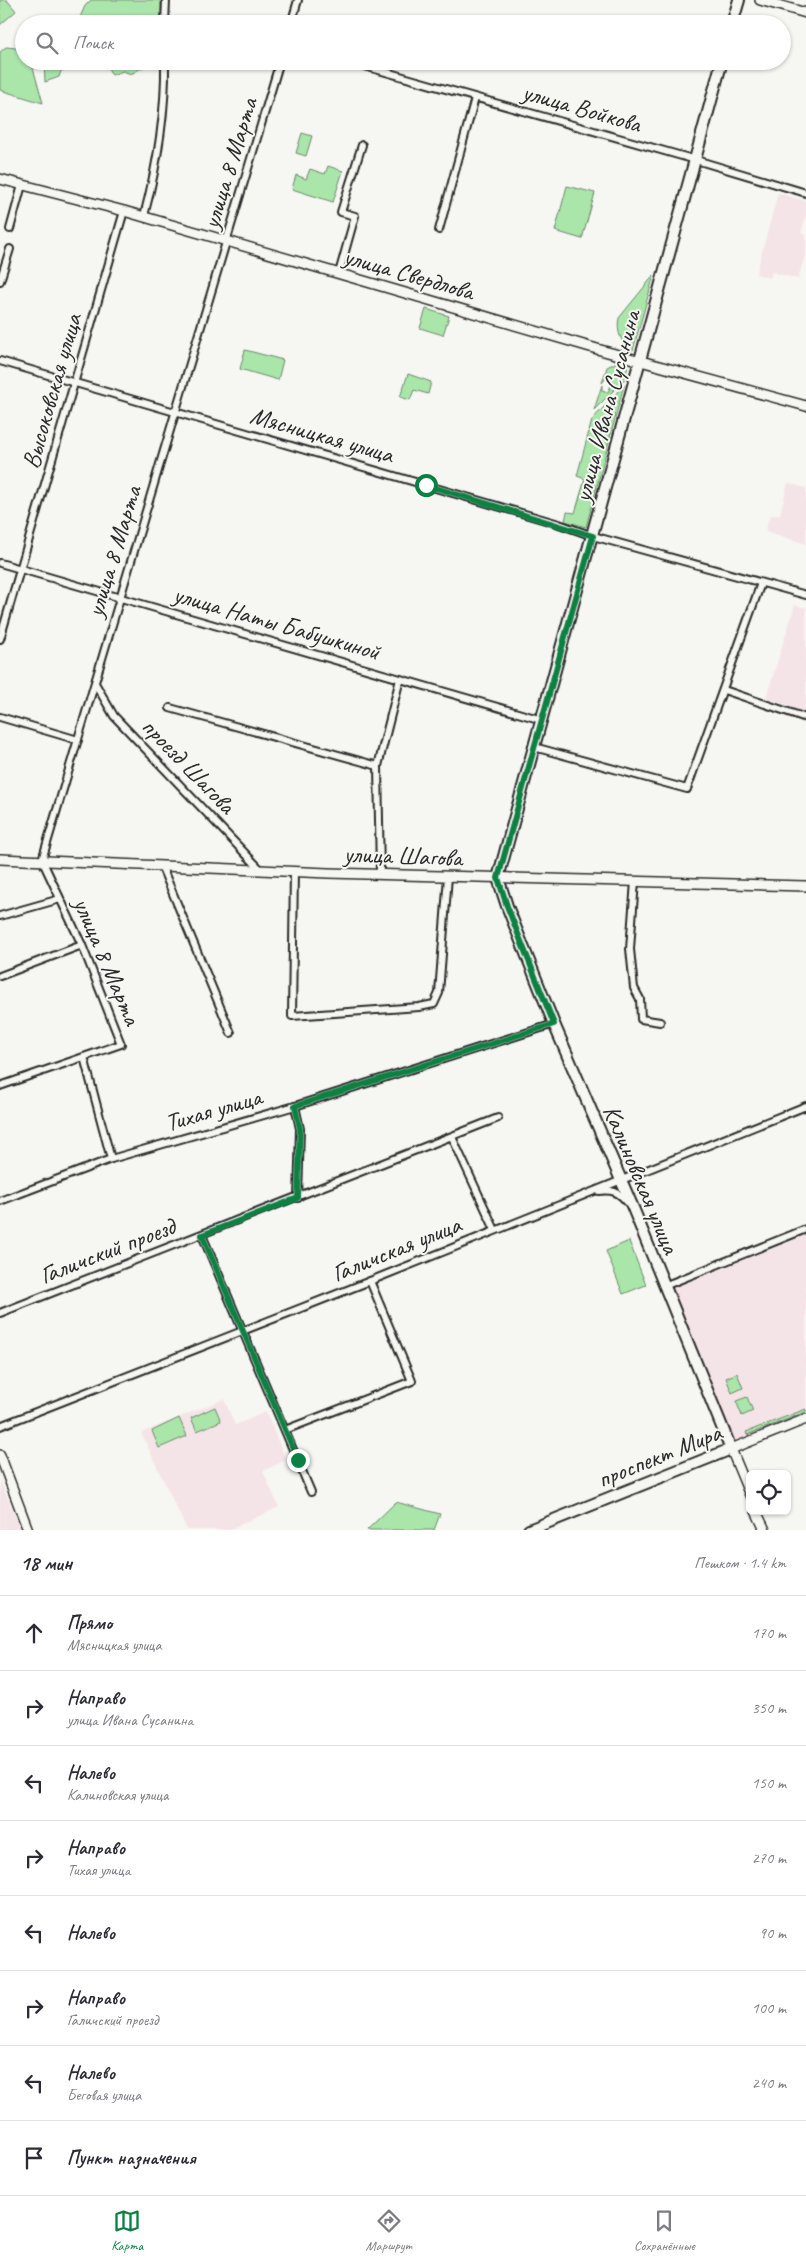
<!DOCTYPE html>
<html lang="ru">
<meta charset="utf-8">
<style>
body{margin:0;font-family:Caveat,sans-serif;background:#f2f2f3;color:#2b2b33}
.controls{position:absolute;right:15px;bottom:15px;display:grid;overflow:hidden;border-radius:8px;box-shadow:0 1px 4px #0004}
.controls button{width:45px;height:45px;display:grid;place-items:center;padding:0;border:0;border-bottom:1px solid #e1e1e2;background:#fff;color:#2b2b33;font:25px sans-serif}
.stop{position:absolute;width:15px;height:15px;margin:-11px;border:4px solid #0b8043;border-radius:50%;background:#fff}
.stop.end{background:#0b8043;border-color:#fff;box-shadow:0 1px 5px #0008}
.list{margin:0;padding:0;list-style:none}
h2{display:flex;justify-content:space-between;align-items:center;height:65px;margin:0;padding:0 20px;font-size:21px}
h2 small{font-size:16px;font-weight:400;color:#7c7c81}
.list li{display:grid;grid-template-columns:32px 1fr auto;gap:15px;align-items:center;box-sizing:border-box;height:75px;padding:0 20px;border-top:1px solid #e1e1e2}
.list b{display:block;font-size:19px;white-space:nowrap}
.list p{margin:0;font-size:16px;white-space:nowrap;color:#7c7c81}
.list em{font-size:16px;font-style:normal;color:#7c7c81}
.icon{flex:none;width:28px;height:28px;fill:none;stroke:currentColor;stroke-width:2;stroke-linecap:round;stroke-linejoin:round}
.map{position:relative;flex:none;width:806px;height:1530px;overflow:hidden}
.search{position:absolute;background:#fff;box-shadow:0 1px 4px #0004;left:15px;right:15px;top:15px;height:55px;display:flex;align-items:center;gap:12px;box-sizing:border-box;padding:0 18px;border-radius:28px;color:#7c7c81;font-size:19px}
.sheet{height:665px;background:#fff}
nav{display:flex;justify-content:space-around;align-items:center;box-sizing:border-box;height:70px;border-top:1px solid #e1e1e2;background:#fff;font-size:14px;color:#7c7c81}
nav a{display:grid;justify-items:center;gap:2px}
nav .on{color:#0b8043}
.map>svg:first-child{display:block}
</style>
<div class="map">
<svg width="806" height="1530" viewBox="0 0 806 1530">
<rect width="100%" height="100%" fill="#f6f6f2"/>
<filter id="ink" filterUnits="userSpaceOnUse"><feTurbulence type="fractalNoise" baseFrequency=".02" numOctaves="2"/><feDisplacementMap in="SourceGraphic" scale="10" xChannelSelector="R" yChannelSelector="G"/><feConvolveMatrix kernelMatrix="1 2 1 2 8 2 1 2 1" color-interpolation-filters="sRGB"/></filter>
<g filter="url(#ink)">
<g fill="#f5e4e7">
<path d="M 778,193 L 806,201 L 806,216 L 801,233 L 806,235 L 806,251 L 798,279 L 772,272 L 770,278 L 756,274 Z"/>
<path d="M 788,483 L 806,488 L 806,544 L 765,531 L 770,516 L 780,514 Z"/>
<path d="M 795,605 L 806,608 L 806,713 L 766,698 Z"/>
<path d="M 806,1235 L 806,1413 L 733,1442 L 671,1289 Z"/>
<path d="M 224,1399 L 235,1425 L 266,1412 L 286,1460 L 263,1471 L 279,1507 L 229,1530 L 187,1530 L 141,1433 Z"/>
<path d="M 0,1480 L 21,1530 L 0,1530 Z"/>
</g>
<g fill="#aae5aa" stroke="#6a886a">
<path d="M 0,0 L 7,0 L 16,11 L 0,25 Z"/>
<path d="M 91,0 L 161,0 L 161,24 L 77,24 L 85,6 Z"/>
<path d="M 6,47 L 16,48 L 24,57 L 24,61 L 27,61 L 33,68 L 43,103 L 0,90 L 0,52 Z"/>
<path d="M 44,61 L 71,61 L 73,65 L 61,71 L 59,77 L 45,82 Z"/>
<path d="M 104,61 L 162,61 L 162,62 L 150,63 L 131,74 L 123,71 L 112,75 Z"/>
<path d="M 302,133 L 312,136 L 306,156 L 296,153 Z"/>
<path d="M 328,166 L 343,171 L 333,202 L 292,189 L 296,175 L 306,179 L 310,169 L 325,174 Z"/>
<path d="M 567,186 L 595,193 L 582,239 L 555,231 Z"/>
<path d="M 654,275 L 633,350 C 621,345 616,331 619,318 Z"/>
<path d="M 426,309 L 449,316 L 443,335 L 420,328 Z"/>
<path d="M 245,350 L 283,360 L 278,380 L 240,369 Z"/>
<path d="M 615,363 L 628,367 L 624,380 L 594,410 L 602,385 L 602,390 L 608,392 L 613,381 L 606,378 L 602,383 L 607,367 Z"/>
<path d="M 408,374 L 431,382 L 428,394 L 414,390 L 410,400 L 400,397 Z"/>
<path d="M 624,385 L 586,527 L 565,521 L 567,512 L 575,513 L 585,479 L 577,476 L 592,420 Z"/>
<path d="M 629,1241 L 646,1285 L 623,1294 L 606,1251 Z"/>
<path d="M 737,1373 L 743,1388 L 732,1393 L 726,1378 Z"/>
<path d="M 747,1397 L 753,1411 L 742,1416 L 736,1401 Z"/>
<path d="M 215,1407 L 221,1421 L 197,1431 L 191,1418 Z"/>
<path d="M 806,1409 L 806,1412 L 747,1435 L 746,1432 Z"/>
<path d="M 179,1418 L 187,1436 L 159,1448 L 152,1431 Z"/>
<path d="M 396,1502 L 440,1514 L 434,1530 L 367,1530 Z"/>
</g>
<g fill="none" stroke-linecap="round" stroke-linejoin="round">
<g stroke="#2b2b2b" stroke-width="10">
<g id="street">
<path d="M 165,24 L 166,0"/>
<path d="M 291,24 L 298,0"/>
<path d="M 347,61 L 696,160 L 806,193"/>
<path d="M 144,216 C 157,166 166,113 165,61"/>
<path d="M 10,229 L 22,185"/>
<path d="M 439,230 L 475,98"/>
<path d="M 339,273 L 355,216 L 341,212 L 362,145"/>
<path d="M 0,281 L 10,249"/>
<path d="M 0,361 L 559,524 L 593,536 L 806,595"/>
<path d="M 0,563 L 542,720"/>
<path d="M 0,639 L 124,211"/>
<path d="M 95,683 L 114,716 L 261,870"/>
<path d="M 724,690 L 806,718"/>
<path d="M 170,708 L 378,766"/>
<path d="M 0,717 L 78,740"/>
<path d="M 534,747 L 687,789 L 761,583"/>
<path d="M 161,865 L 231,1033"/>
<path d="M 294,871 L 292,1016 L 419,1007 L 434,1004 L 439,993 L 448,876"/>
<path d="M 380,874 L 378,766 L 400,679"/>
<path d="M 635,881 L 630,949 L 634,988 L 640,999 L 641,1019 L 660,1022"/>
<path d="M 0,916 L 60,899"/>
<path d="M 0,976 L 82,945"/>
<path d="M 84,1057 L 111,1159"/>
<path d="M 0,1086 L 121,1044 L 82,945 L 42,860 L 280,61"/>
<path d="M 295,1106 L 300,1129 L 298,1198"/>
<path d="M 452,1137 L 495,1230"/>
<path d="M 599,1191 C 612,1189 619,1192 627,1202"/>
<path d="M 0,1201 L 111,1159 L 295,1106 L 554,1024"/>
<path d="M 202,1235 L 311,1492"/>
<path d="M 664,1286 L 806,1229"/>
<path d="M 0,1313 L 498,1118"/>
<path d="M 0,1426 L 370,1281 L 806,1106"/>
<path d="M 285,1430 L 412,1381 L 370,1281"/>
</g>
</g>
<g stroke="#2b2b2b" stroke-width="12">
<g id="secondary">
<path d="M 760,0 L 806,13"/>
<path d="M 0,179 L 124,211 L 604,351 L 806,406"/>
<path d="M 0,859 L 328,873 L 806,886"/>
<path d="M 0,1455 L 28,1530"/>
<path d="M 750,1495 L 731,1449 L 806,1419"/>
<path d="M 756,1511 L 765,1530"/>
</g>
</g>
<g stroke="#2b2b2b" stroke-width="14">
<g id="primary">
<path d="M 732,24 L 739,0"/>
<path d="M 529,1530 L 731,1449 L 633,1208 L 554,1024 L 507,906 L 498,878 L 722,61"/>
</g>
</g>
<use href="#street" stroke="#f6f6f2" stroke-width="6"/>
<use href="#secondary" stroke="#f6f6f2" stroke-width="9"/>
<use href="#primary" stroke="#f6f6f2" stroke-width="10"/>
</g>
</g>
<g fill="none" stroke-linecap="round" stroke-linejoin="round" filter="url(#ink)">
<path stroke="#0b8043" stroke-width="6" d="M 298,1460 L 202,1235 L 298,1198 L 300,1129 L 295,1106 L 554,1024 L 507,906 L 498,878 L 593,536 L 426,485"/>
</g>
<g text-anchor="middle" stroke-width="4" stroke-linejoin="round" paint-order="stroke">
<g font-size="25" fill="#2b2b2b" stroke="#f6f6f2">
<text transform="translate(582 107) rotate(16)" y="9">улица Войкова</text>
<text transform="translate(229 163) rotate(-73)" y="9">улица 8 Марта</text>
<text transform="translate(409 273) rotate(16)" y="9">улица Свердлова</text>
<text transform="translate(51 391) rotate(-74)" y="9">Высоковская улица</text>
<text transform="translate(606 406) rotate(-75)" y="9">улица Ивана Сусанина</text>
<text transform="translate(322 434) rotate(16)" y="9">Мясницкая улица</text>
<text transform="translate(113 551) rotate(-73)" y="9">улица 8 Марта</text>
<text transform="translate(277 622) rotate(16)" y="9">улица Наты Бабушкиной</text>
<text transform="translate(189 765) rotate(46)" y="9">проезд Шагова</text>
<text transform="translate(403 855) rotate(2)" y="9">улица Шагова</text>
<text transform="translate(108 961) rotate(67)" y="9">улица 8 Марта</text>
<text transform="translate(213 1109) rotate(-16)" y="9">Тихая улица</text>
<text transform="translate(642 1179) rotate(67)" y="9">Калиновская улица</text>
<text transform="translate(396 1248) rotate(-22)" y="9">Галичская улица</text>
<text transform="translate(107 1250) rotate(-21)" y="9">Галичский проезд</text>
<text transform="translate(659 1455) rotate(-22)" y="9">проспект Мира</text>
</g>
</g>
</svg>
<div class="controls">
<button><svg class="icon" aria-label="locate" viewBox="0 0 24 24"><circle cx="12" cy="12" r="6"/><path d="M12 2v4M12 18v4M2 12h4M18 12h4"/></svg></button>
</div>
<div class="stop" style="left:426px;top:485px"></div>
<div class="stop end" style="left:298px;top:1460px"></div>
<div class="search"><svg class="icon" aria-label="search" viewBox="0 0 24 24"><circle cx="10" cy="10" r="6"/><path d="M15 15l6 6"/></svg>Поиск</div>
</div>
<section class="sheet">
<h2>18 мин<small>Пешком · 1.4 km</small></h2>
<ul class="list">
<li><svg class="icon" aria-label="ahead" viewBox="0 0 24 24"><path d="M12 20V5M6 11l6-6 6 6"/></svg><div><b>Прямо</b><p>Мясницкая улица</p></div><em>170 m</em></li>
<li><svg class="icon" aria-label="right" viewBox="0 0 24 24"><path d="M7 20v-9h11M14 6l5 5-5 5"/></svg><div><b>Направо</b><p>улица Ивана Сусанина</p></div><em>350 m</em></li>
<li><svg class="icon" aria-label="left" viewBox="0 0 24 24"><path d="M17 20v-9H6M10 6l-5 5 5 5"/></svg><div><b>Налево</b><p>Калиновская улица</p></div><em>150 m</em></li>
<li><svg class="icon" aria-label="right" viewBox="0 0 24 24"><path d="M7 20v-9h11M14 6l5 5-5 5"/></svg><div><b>Направо</b><p>Тихая улица</p></div><em>270 m</em></li>
<li><svg class="icon" aria-label="left" viewBox="0 0 24 24"><path d="M17 20v-9H6M10 6l-5 5 5 5"/></svg><div><b>Налево</b></div><em>90 m</em></li>
<li><svg class="icon" aria-label="right" viewBox="0 0 24 24"><path d="M7 20v-9h11M14 6l5 5-5 5"/></svg><div><b>Направо</b><p>Галичский проезд</p></div><em>100 m</em></li>
<li><svg class="icon" aria-label="left" viewBox="0 0 24 24"><path d="M17 20v-9H6M10 6l-5 5 5 5"/></svg><div><b>Налево</b><p>Беговая улица</p></div><em>240 m</em></li>
<li><svg class="icon" aria-label="arrive" viewBox="0 0 24 24"><path d="M6 21V4h12l-3 4 3 4H6"/></svg><div><b>Пункт назначения</b></div></li>
</ul>
</section>
<nav>
<a class="on"><svg class="icon" aria-label="map" viewBox="0 0 24 24"><path d="M3 6l6-2 6 2 6-2v14l-6 2-6-2-6 2zM9 4v14M15 6v14"/></svg>Карта</a>
<a><svg class="icon" aria-label="directions" viewBox="0 0 24 24"><path d="M12 3l9 9-9 9-9-9zM9 14v-3h6M13 9l2 2-2 2"/></svg>Маршрут</a>
<a><svg class="icon" aria-label="saved" viewBox="0 0 24 24"><path d="M7 4h10v16l-5-4-5 4z"/></svg>Сохранённые</a>
</nav>
